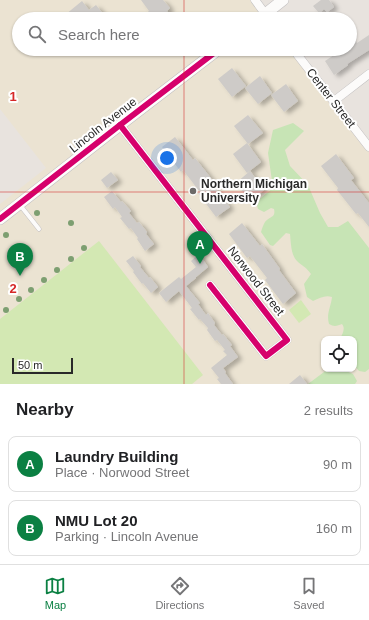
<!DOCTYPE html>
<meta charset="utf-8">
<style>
body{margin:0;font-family:Arial,sans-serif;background:#f6f6f6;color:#202124}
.controls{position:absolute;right:12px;bottom:12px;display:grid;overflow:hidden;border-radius:8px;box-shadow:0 1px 3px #0004}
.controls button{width:36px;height:36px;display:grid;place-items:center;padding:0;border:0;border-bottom:1px solid #e0e0e0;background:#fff;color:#202124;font:20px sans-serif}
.scale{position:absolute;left:12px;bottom:10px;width:61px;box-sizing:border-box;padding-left:4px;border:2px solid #292929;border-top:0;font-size:11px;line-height:14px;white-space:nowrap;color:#292929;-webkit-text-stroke:3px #fff;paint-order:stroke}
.you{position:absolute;left:167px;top:158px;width:14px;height:14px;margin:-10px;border:3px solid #fff;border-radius:50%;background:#1a73e8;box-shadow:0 0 0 6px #1a73e833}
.badge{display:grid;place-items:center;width:26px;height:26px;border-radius:50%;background:#0b8043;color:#fff;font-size:13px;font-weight:700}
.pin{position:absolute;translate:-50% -33px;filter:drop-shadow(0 1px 2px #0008)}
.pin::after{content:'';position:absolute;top:21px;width:14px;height:12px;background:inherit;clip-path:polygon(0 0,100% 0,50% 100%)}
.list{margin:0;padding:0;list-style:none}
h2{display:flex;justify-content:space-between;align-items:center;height:52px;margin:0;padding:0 16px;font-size:17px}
h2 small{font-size:13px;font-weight:400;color:#757577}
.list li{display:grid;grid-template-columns:26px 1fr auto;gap:12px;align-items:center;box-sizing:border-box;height:56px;margin:0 8px 8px;padding:0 8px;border:1px solid #e0e0e0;border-radius:8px}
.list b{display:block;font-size:15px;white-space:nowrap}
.list p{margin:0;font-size:13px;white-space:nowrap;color:#757577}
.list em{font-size:13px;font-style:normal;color:#757577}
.icon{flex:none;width:22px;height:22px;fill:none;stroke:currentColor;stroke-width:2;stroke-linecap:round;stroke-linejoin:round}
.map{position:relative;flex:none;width:369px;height:384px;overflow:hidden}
.search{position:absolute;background:#fff;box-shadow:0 1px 3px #0004;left:12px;right:12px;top:12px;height:44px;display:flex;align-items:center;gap:10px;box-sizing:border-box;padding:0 14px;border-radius:22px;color:#757577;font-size:15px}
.sheet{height:180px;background:#fff}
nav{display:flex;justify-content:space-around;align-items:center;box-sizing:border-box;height:56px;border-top:1px solid #e0e0e0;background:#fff;font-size:11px;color:#757577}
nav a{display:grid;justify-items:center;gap:2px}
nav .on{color:#0b8043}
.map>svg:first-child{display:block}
</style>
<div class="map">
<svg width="369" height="384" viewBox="0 0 369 384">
<defs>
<filter id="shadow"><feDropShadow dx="4.5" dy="2.5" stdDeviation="2" flood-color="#0004"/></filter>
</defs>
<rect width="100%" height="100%" fill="#e8e3de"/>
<path fill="#ebe3d2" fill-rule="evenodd" d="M 0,0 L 250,0 L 265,19 L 19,19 L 19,49 L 289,49 L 369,150 L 369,384 L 0,384 L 0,204 L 46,168 L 0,109 ZM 324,339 L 354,339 L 354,369 L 324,369 Z"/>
<g fill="#c7e4b5">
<path d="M 293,123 L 304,131 L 285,150 L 290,166 L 308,185 L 320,213 L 328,227 L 338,227 L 348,221 L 369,248 L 369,369 L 365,372 L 359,371 L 354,365 L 354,339 L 340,339 C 342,334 346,329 342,324 C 337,326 334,327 329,324 C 326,314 331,307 332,297 C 325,295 320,298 313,301 L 307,297 L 304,284 L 311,274 C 306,267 304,267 298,262 C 291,256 291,244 290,234 L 286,233 L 273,246 L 270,245 L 261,232 C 262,229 263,225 265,222 C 270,216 276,218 274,209 L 271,208 L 264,212 L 258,209 L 256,202 L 273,188 L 268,153 L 273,130 Z"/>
<path d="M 328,369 L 346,369 L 346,371 L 353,374 L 357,381 L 355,384 L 308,384 Z"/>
</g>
<g fill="#d3e8b3">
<path d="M 99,241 L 203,375 L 192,384 L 0,384 L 0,319 Z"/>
<path d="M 301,300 L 311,314 L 299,323 L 289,310 Z"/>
</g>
<g fill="#cecbc8" filter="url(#shadow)">
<path d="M 141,0 L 163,0 L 170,8 L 167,11 L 171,16 L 167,19 L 139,19 L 149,11 Z"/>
<path d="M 321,0 L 329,0 L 334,7 L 327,12 L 324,9 L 319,13 L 313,6 Z"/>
<path d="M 82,1 L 89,10 L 96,5 L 107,19 L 60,19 Z"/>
<path d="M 369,35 L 369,50 L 347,64 L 348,65 L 334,75 L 325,61 L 343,49 L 350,49 L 350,45 L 356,41 L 357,43 Z"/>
<path d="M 232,68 L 246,86 L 232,97 L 218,79 Z"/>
<path d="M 260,76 L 272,93 L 258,104 L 245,88 Z"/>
<path d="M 286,84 L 298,101 L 284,112 L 271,95 Z"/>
<path d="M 248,115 L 263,133 L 248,144 L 234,126 Z"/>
<path d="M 175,137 L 193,160 L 195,158 L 214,182 L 212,184 L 230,207 L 216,217 L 198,193 L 200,192 L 183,170 L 181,172 L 162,147 Z"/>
<path d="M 247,143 L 261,162 L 247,173 L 233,154 Z"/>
<path d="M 336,154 L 354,178 L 351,180 L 369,203 L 369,227 L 358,213 L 356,214 L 337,190 L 338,188 L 321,166 Z"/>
<path d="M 250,171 L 264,190 L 250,201 L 236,183 Z"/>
<path d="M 111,172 L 118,180 L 107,188 L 101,180 Z"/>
<path d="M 112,191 L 121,202 L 122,201 L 131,211 L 129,213 L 137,223 L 139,222 L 147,232 L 146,234 L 154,244 L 145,251 L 137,239 L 138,238 L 131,228 L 129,229 L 120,218 L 122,217 L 115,207 L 113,209 L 104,197 Z"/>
<path d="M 242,223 L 260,246 L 262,244 L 280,269 L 279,270 L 296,293 L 283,304 L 265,280 L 267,278 L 250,256 L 247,258 L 229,234 Z"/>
<path d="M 199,254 L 208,267 L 196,277 L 196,278 L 186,286 L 200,303 L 198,304 L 206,315 L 208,313 L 215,323 L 214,325 L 222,335 L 223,334 L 232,345 L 230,346 L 238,357 L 223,368 L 226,372 L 225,373 L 233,384 L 221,384 L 217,379 L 219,378 L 211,368 L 227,355 L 223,351 L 225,350 L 217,340 L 215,341 L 207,330 L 208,328 L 200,319 L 199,320 L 190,309 L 192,308 L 179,291 L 166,302 L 159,293 L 179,277 L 181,279 L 196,267 L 191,261 Z"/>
<path d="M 133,256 L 141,266 L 140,267 L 149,278 L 150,277 L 158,287 L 151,293 L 143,283 L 142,284 L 133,272 L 134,271 L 126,261 Z"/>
<path d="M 300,375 L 307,384 L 289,384 Z"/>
</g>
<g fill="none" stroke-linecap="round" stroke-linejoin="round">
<g stroke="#c1bfc0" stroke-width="5">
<path id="lane" d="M 20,205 L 39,229"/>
</g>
<g stroke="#c1bfc0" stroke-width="9">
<g id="street">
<path d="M 255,0 L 269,19"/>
<path d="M 293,49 L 369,147"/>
<path d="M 334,101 L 369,74"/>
<path d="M 120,125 L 287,340 L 266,356 L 210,285"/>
</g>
</g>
<g stroke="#c1bfc0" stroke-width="12">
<g id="secondary">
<path d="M 259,19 L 283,0"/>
<path d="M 0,219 L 120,125 L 219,49"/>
</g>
</g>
<use href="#lane" stroke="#fcfbfa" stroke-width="4"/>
<use href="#street" stroke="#fcfbfa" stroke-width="8"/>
<use href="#secondary" stroke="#fcfbfa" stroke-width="11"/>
<g stroke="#fff" stroke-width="8">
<g id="cycleway">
<path d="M 120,125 L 287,340 L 266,356 L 210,285"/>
<path d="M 0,219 L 120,125 L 219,49"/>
</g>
</g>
<use href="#cycleway" stroke="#d6006c" stroke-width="6"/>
</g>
<g fill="#7d9f71">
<circle cx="37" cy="213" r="3"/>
<circle cx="71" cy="223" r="3"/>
<circle cx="6" cy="235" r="3"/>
<circle cx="84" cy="248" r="3"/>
<circle cx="71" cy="259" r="3"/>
<circle cx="57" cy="270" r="3"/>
<circle cx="44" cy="280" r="3"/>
<circle cx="31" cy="290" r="3"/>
<circle cx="19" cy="299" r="3"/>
<circle cx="6" cy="310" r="3"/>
</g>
<path fill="none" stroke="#d62828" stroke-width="1" stroke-opacity="0.55" d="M 184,0 L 184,19M 184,49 L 184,384M 0,192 L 369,192"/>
<circle fill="#6c6a68" stroke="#fff" stroke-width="1.5" cx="193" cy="191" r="4"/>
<g text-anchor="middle" stroke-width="4" stroke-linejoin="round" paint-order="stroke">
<g font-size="12" fill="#292929" stroke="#fff">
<text transform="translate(331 98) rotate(52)" y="4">Center Street</text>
<text transform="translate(103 125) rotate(-38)" y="4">Lincoln Avenue</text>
<text transform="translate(256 281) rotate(52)" y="4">Norwood Street</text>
</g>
<g font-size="12" font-weight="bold" fill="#292929" stroke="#fff" text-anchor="start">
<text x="201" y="188">Northern Michigan<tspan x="201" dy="14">University</tspan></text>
</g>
</g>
<g font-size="13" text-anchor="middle" font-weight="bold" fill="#d62828" stroke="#fff" stroke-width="4" stroke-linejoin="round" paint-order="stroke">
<text x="13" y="101">1</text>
<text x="13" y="293">2</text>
</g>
</svg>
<div class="controls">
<button><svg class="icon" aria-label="locate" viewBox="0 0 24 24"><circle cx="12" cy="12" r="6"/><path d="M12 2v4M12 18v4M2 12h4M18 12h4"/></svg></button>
</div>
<div class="scale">50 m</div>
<div class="you"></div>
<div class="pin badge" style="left:200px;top:264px">A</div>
<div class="pin badge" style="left:20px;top:276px">B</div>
<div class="search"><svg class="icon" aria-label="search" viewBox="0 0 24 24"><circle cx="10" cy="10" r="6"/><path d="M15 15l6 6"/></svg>Search here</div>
</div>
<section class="sheet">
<h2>Nearby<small>2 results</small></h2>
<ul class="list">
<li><span class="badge">A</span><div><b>Laundry Building</b><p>Place · Norwood Street</p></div><em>90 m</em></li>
<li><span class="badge">B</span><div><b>NMU Lot 20</b><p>Parking · Lincoln Avenue</p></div><em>160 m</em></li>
</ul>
</section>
<nav>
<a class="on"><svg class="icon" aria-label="map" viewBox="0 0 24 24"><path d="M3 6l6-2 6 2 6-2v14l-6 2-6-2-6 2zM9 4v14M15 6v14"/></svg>Map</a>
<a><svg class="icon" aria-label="directions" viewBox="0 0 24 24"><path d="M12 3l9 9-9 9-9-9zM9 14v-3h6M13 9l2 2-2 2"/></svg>Directions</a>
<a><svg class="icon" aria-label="saved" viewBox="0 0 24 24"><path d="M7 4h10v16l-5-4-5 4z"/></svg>Saved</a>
</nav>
